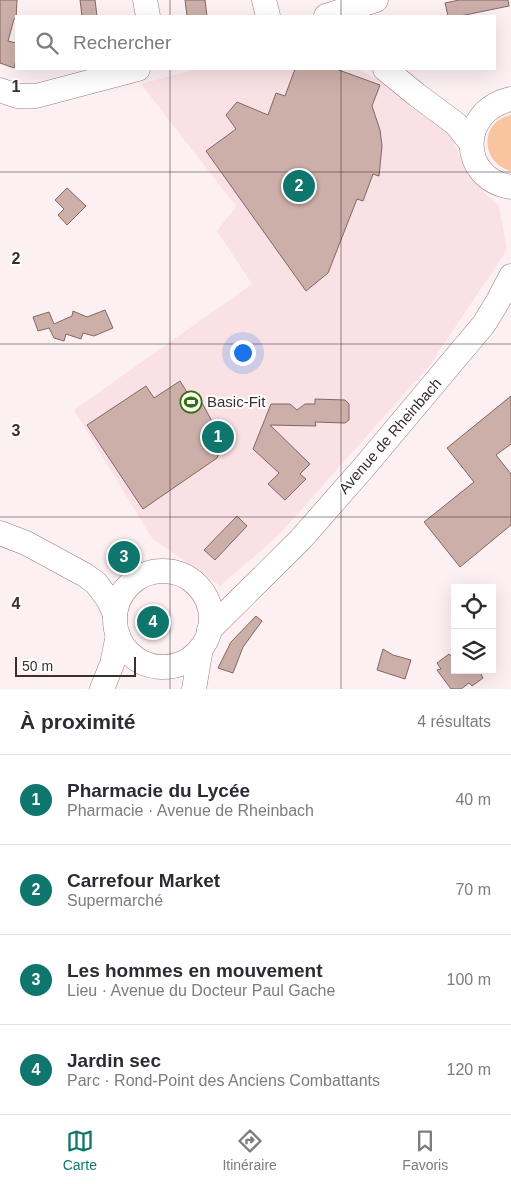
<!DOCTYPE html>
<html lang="fr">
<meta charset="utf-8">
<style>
body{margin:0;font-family:Arial,sans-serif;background:#f7f7f7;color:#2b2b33}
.controls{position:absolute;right:15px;bottom:15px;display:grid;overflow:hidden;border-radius:0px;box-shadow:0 5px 20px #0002}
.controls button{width:45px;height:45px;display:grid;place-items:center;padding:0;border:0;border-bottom:1px solid #e1e1e2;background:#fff;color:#2b2b33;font:25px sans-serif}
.scale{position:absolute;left:15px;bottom:12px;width:121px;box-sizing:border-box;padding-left:5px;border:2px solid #3b2f31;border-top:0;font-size:14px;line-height:18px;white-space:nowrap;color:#3b2f31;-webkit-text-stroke:4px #fff;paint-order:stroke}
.you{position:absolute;left:242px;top:352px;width:18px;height:18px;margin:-12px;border:4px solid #fff;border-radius:50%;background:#1a73e8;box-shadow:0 0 0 8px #1a73e833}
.badge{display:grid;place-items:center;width:32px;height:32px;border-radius:50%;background:#0f766e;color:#fff;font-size:16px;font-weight:700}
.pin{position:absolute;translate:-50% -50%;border:2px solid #fff;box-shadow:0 1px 5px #0006}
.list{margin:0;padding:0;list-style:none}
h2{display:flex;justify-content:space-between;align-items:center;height:65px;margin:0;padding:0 20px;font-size:21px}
h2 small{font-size:16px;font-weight:400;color:#7c7c81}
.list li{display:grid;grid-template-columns:32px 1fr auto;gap:15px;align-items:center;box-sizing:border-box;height:90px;padding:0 20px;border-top:1px solid #e1e1e2}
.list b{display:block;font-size:19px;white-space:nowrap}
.list p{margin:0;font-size:16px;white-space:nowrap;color:#7c7c81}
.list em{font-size:16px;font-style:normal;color:#7c7c81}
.icon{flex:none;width:28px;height:28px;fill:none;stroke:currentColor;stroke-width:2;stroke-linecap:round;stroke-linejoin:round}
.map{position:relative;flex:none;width:511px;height:689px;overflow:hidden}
.search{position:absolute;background:#fff;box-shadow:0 5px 20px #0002;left:15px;right:15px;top:15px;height:55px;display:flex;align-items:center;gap:12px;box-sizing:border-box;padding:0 18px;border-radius:0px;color:#7c7c81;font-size:19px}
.sheet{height:425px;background:#fff}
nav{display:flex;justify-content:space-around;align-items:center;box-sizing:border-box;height:70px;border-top:1px solid #e1e1e2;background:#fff;font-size:14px;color:#7c7c81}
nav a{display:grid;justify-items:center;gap:2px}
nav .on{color:#0f766e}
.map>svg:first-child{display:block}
</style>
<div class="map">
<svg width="511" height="689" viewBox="0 0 511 689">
<rect width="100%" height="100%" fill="#fdf0f2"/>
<path fill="#fae1e6" d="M 197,69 L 357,69 L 386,84 L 450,130 L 458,153 L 472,181 L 499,206 L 507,250 L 429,366 L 278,536 L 220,586 L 152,538 L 74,410 L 252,284 L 217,231 L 236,206 L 141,84 Z"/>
<path fill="#f8c5a0" d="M 511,115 L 511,171 C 480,163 479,121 511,115 Z"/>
<g fill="#cdafa9" stroke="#826761">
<path d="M 0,0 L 17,0 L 16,19 L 14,19 L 8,41 L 16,43 L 16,60 L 14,68 L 0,63 Z"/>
<path d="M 80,0 L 95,0 L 97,16 L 82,16 Z"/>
<path d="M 185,0 L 205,0 L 207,16 L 187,16 Z"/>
<path d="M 459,0 L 508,0 L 509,6 L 460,16 L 448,16 L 445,3 Z"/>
<path d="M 295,69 L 336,69 L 380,85 L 372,106 L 380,130 L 382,146 L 379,176 L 373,174 L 363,201 L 357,199 L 328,273 L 306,291 L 206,151 L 236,129 L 226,115 L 237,102 L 268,115 L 276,93 L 285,96 Z"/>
<path d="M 67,188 L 86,206 L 67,225 L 58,215 L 64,209 L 55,200 Z"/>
<path d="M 105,310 L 113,328 L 94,336 L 83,333 L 81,339 L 66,334 L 64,341 L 54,338 L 49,328 L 38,331 L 33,317 L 49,312 L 54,324 L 72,316 L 73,311 L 87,317 Z"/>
<path d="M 180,381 L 195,405 L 201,401 L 214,425 L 211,428 L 222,445 L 217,458 L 143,509 L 87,425 L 146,386 L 154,398 Z"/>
<path d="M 511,396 L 511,444 L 496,455 L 511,474 L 511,525 L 460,567 L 424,522 L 474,482 L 447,448 Z"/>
<path d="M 315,399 L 345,400 L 349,404 L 349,420 L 345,423 L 315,422 L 316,426 L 270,425 L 310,464 L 300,474 L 306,479 L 285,500 L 268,484 L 279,473 L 253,449 L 271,404 L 290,404 L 297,410 L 305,404 L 315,404 Z"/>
<path d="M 237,516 L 247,526 L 215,560 L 204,550 Z"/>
<path d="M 256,616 L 262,621 L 243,647 L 233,673 L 218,668 L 231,642 Z"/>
<path d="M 383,649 L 393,655 L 411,660 L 405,679 L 377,670 Z"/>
<path d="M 449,654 L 455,659 L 455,670 L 486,670 L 481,674 L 483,678 L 472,686 L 469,683 L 461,689 L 451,689 L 437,670 L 441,669 L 437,663 Z"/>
</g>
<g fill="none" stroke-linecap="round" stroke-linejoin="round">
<g stroke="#987b81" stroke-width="25">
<g id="minor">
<path d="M 145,0 L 148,16"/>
<path d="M 264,0 L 268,16"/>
<path d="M 326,16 L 376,0"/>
<path d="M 385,69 L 417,95 L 456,124 L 471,143"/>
<path d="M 0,90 L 17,96 L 36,96 L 138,69"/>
<path d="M 511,99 C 458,111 459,179 511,187"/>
<path d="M 0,533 L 26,543 L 85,575 L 96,583 L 108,599 L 115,614"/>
<circle cx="163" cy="619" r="48"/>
<path d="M 209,630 L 300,540 L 365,466 L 484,324 L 498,301 L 511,276"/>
<path d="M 102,689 L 112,664 L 118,635"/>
<path d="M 194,689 L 201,648"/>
</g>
</g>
<use href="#minor" stroke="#fff" stroke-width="24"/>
</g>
<path fill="none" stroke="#3b2f31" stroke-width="1" stroke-opacity="0.55" d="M 170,0 L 170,16M 341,0 L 341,16M 170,69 L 170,689M 341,69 L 341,689M 0,172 L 511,172M 0,344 L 511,344M 0,517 L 511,517"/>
<defs>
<g id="stadium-ring" transform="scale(1.125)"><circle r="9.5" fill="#fff" stroke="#337108" stroke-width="1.5"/><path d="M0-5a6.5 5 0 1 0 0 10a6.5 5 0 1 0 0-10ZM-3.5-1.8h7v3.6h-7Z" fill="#337108"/></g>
</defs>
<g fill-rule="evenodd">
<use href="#stadium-ring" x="191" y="402"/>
</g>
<g text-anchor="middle" stroke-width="4" stroke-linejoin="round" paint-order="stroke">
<g font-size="15" fill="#3b2f31" stroke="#fff" text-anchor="start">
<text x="207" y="407">Basic-Fit</text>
</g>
<g font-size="15" fill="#3b2f31" stroke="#fff">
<text transform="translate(390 436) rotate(-49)" y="5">Avenue de Rheinbach</text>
</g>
</g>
<g font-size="16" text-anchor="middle" font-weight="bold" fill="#3b2f31" stroke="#fff" stroke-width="4" stroke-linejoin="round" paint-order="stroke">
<text x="16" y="92">1</text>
<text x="16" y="264">2</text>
<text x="16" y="436">3</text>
<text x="16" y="609">4</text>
</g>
</svg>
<div class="controls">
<button><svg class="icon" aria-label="locate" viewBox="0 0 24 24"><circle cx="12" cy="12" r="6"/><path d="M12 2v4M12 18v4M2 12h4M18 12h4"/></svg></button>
<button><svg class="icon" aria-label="layers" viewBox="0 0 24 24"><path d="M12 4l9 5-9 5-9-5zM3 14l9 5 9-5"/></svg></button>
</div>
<div class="scale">50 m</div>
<div class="you"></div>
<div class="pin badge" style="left:218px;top:437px">1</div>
<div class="pin badge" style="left:299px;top:186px">2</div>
<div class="pin badge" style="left:124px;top:557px">3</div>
<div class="pin badge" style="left:153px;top:622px">4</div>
<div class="search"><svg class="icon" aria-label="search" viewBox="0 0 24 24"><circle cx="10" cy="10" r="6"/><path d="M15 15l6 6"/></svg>Rechercher</div>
</div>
<section class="sheet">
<h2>À proximité<small>4 résultats</small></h2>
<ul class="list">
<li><span class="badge">1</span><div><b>Pharmacie du Lycée</b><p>Pharmacie · Avenue de Rheinbach</p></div><em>40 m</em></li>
<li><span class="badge">2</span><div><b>Carrefour Market</b><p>Supermarché</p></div><em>70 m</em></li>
<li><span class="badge">3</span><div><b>Les hommes en mouvement</b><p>Lieu · Avenue du Docteur Paul Gache</p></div><em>100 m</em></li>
<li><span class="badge">4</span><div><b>Jardin sec</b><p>Parc · Rond-Point des Anciens Combattants</p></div><em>120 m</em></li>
</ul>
</section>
<nav>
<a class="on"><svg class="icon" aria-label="map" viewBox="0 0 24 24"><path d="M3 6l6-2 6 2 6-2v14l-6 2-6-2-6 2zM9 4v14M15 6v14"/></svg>Carte</a>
<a><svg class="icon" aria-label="directions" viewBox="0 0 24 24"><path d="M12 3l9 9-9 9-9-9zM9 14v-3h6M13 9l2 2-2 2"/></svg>Itinéraire</a>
<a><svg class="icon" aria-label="saved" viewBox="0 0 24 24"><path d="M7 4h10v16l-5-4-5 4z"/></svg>Favoris</a>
</nav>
